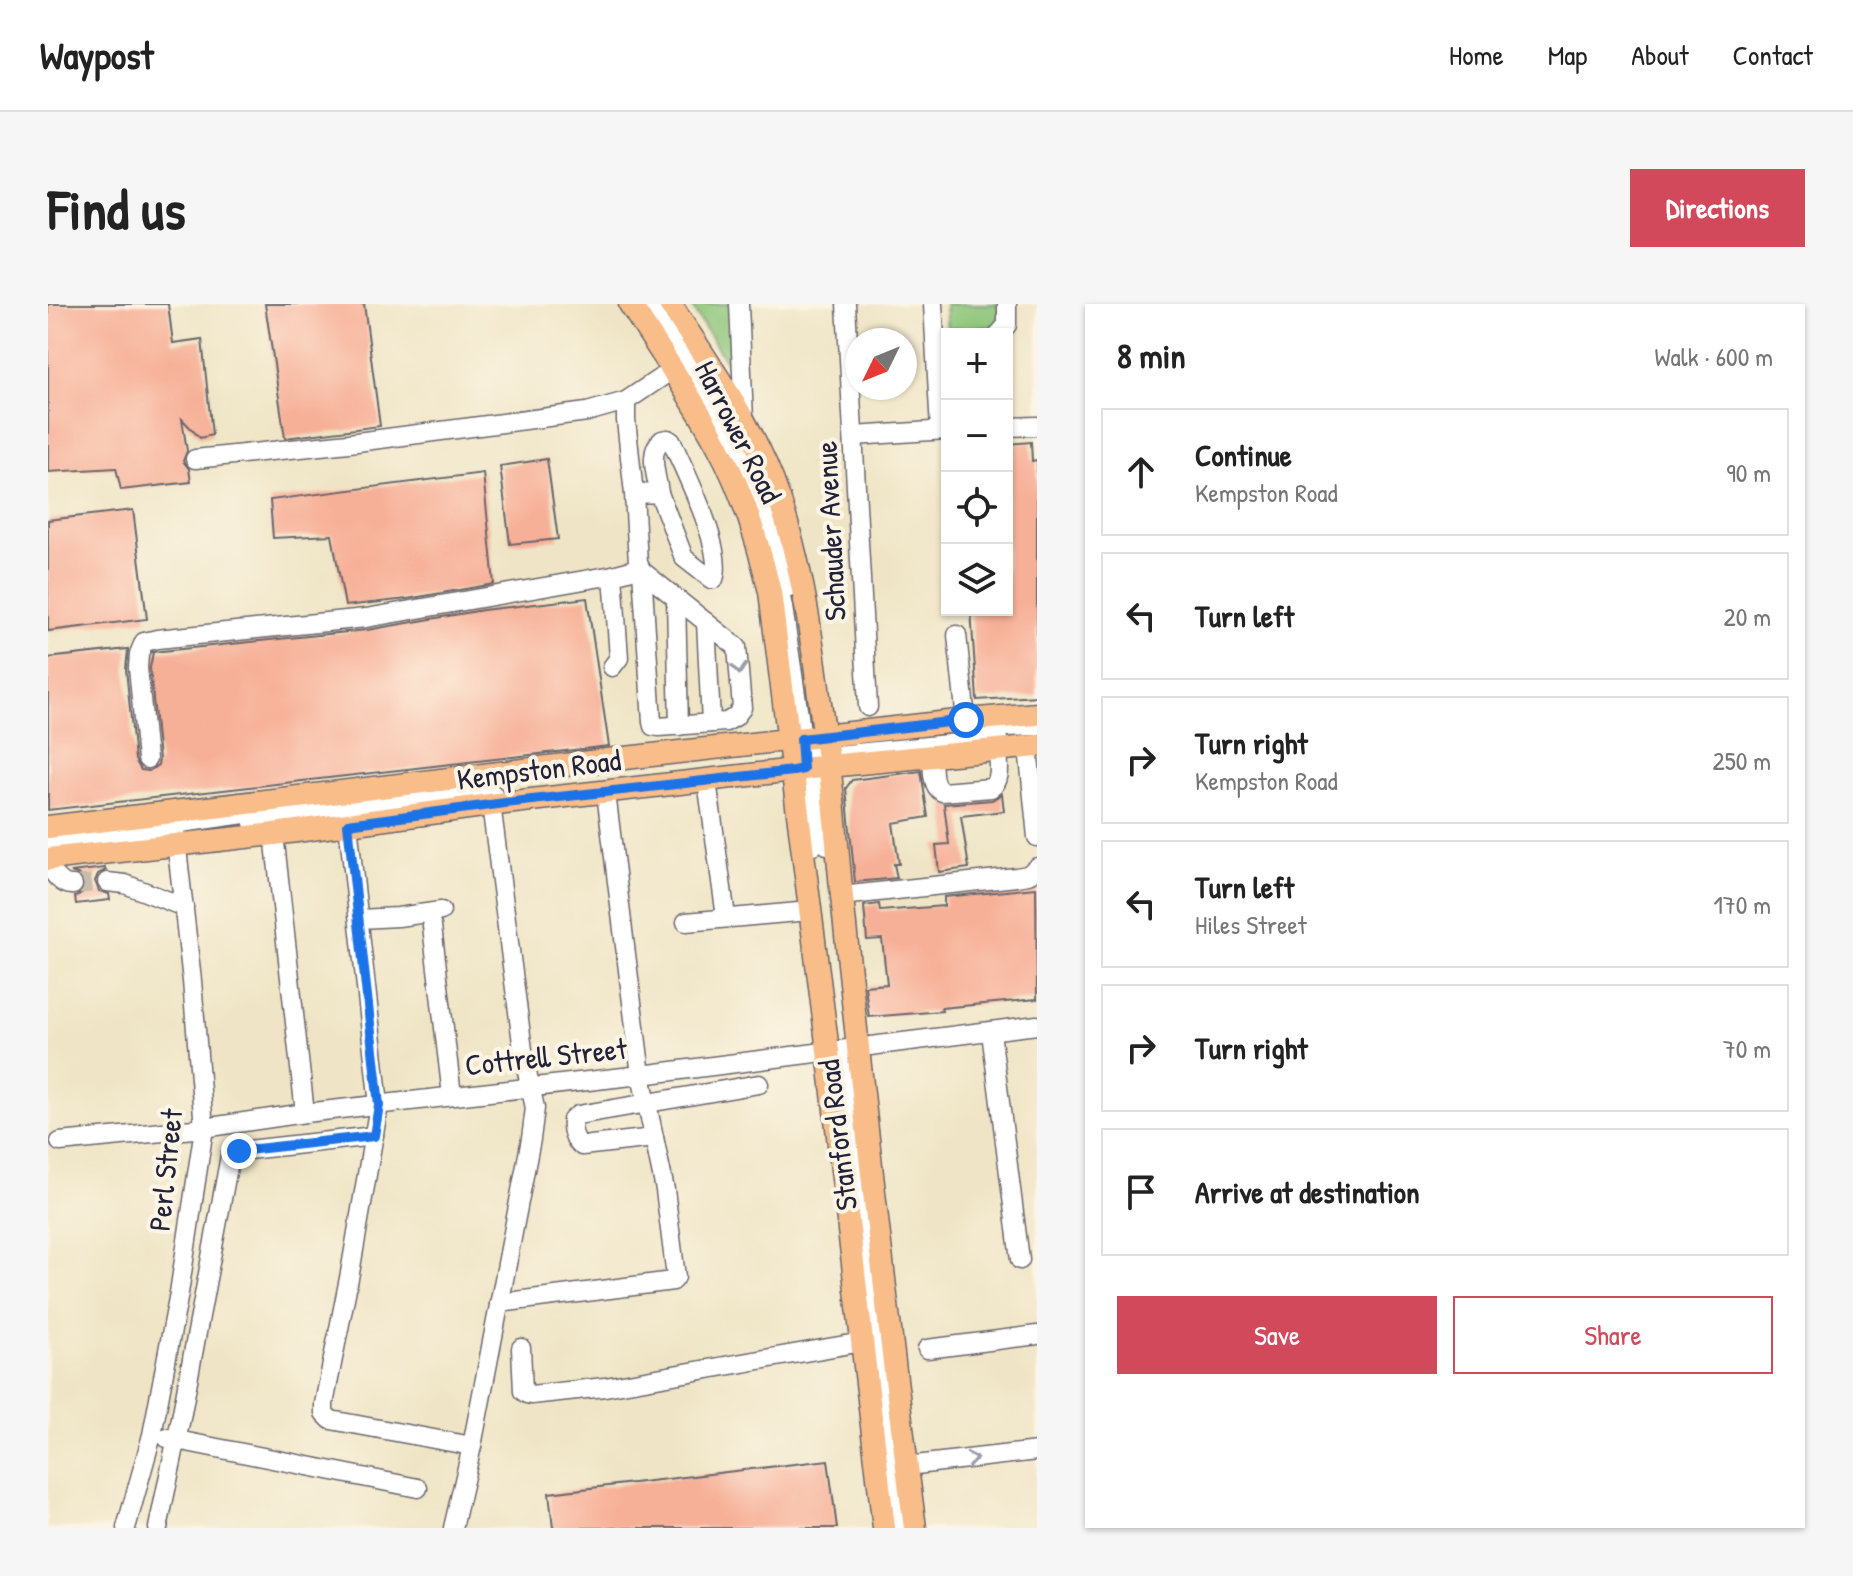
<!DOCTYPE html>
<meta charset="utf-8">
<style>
body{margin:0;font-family:"Patrick Hand",sans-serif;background:#f6f6f6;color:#222}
.controls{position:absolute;right:24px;top:24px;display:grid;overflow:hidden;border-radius:0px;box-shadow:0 2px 6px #0004}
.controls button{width:72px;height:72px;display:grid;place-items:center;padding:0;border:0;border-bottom:2px solid #e0e0e0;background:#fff;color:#222;font:40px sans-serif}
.compass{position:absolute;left:797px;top:24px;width:72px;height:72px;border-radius:50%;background:#fff;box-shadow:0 2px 6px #0004;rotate:227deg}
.stop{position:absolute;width:24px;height:24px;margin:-18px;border:6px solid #1a73e8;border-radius:50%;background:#fff}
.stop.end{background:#1a73e8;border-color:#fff;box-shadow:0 2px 8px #0008}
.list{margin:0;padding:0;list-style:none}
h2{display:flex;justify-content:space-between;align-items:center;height:104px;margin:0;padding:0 32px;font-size:34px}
h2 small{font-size:26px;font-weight:400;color:#767676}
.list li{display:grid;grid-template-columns:52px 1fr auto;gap:24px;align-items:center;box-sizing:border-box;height:128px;margin:0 16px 16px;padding:0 16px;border:2px solid #e0e0e0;border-radius:0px}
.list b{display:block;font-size:30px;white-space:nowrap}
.list p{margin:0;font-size:26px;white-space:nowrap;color:#767676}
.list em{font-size:26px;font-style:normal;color:#767676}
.actions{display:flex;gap:16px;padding:24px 32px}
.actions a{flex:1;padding:18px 0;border:2px solid #d1495b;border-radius:0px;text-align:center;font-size:28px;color:#d1495b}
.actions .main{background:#d1495b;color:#fff}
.icon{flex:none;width:44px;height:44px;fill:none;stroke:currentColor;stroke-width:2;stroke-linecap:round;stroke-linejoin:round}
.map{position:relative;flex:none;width:989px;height:1224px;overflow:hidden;border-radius:0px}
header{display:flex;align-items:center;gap:48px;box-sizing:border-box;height:112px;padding:0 40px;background:#fff;border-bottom:2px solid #e0e0e0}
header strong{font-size:38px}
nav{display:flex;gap:44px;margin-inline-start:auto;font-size:28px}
.intro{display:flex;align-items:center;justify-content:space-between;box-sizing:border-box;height:192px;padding:0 48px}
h1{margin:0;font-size:56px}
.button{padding:20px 36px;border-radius:0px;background:#d1495b;color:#fff;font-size:28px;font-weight:700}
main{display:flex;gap:48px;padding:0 48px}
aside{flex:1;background:#fff;border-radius:0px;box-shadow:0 2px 6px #0004}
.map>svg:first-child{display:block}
</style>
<header>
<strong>Waypost</strong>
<nav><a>Home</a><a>Map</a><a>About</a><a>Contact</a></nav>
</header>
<div class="intro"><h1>Find us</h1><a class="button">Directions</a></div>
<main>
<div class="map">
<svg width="989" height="1224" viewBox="0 0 989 1224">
<rect width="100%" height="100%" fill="#fcf5e5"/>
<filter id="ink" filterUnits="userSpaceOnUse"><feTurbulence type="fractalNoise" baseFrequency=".0125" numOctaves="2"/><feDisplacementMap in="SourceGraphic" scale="16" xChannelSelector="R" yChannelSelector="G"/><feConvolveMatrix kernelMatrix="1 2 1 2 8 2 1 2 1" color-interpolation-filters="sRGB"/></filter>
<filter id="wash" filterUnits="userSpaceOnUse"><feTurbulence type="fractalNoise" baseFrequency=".006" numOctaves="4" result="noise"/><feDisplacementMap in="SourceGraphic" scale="32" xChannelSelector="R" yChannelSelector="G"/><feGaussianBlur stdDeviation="1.8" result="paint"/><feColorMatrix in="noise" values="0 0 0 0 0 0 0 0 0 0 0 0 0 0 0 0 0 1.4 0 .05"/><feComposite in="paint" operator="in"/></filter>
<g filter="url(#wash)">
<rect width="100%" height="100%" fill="#efe5c6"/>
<g fill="#8ac478" stroke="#56735a" stroke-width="2">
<path d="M 646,0 L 685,0 L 688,54 L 680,61 L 645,5 Z"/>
<path d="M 897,0 L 950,0 C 951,8 954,18 946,23 L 899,25 Z"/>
</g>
<g id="blocks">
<g fill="#f7b098">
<path d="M 0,0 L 120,0 L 125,39 L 154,35 L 164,131 L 152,134 L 134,115 L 139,147 L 135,157 L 141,165 L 143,178 L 73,186 L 68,164 L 0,168 Z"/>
<path d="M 217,0 L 316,0 L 332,122 L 237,134 Z"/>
<path d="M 983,138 L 984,157 L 989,156 L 989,392 L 929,396 L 923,306 L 959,306 L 959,140 Z"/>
<path d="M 499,155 L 510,235 L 462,240 L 452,162 Z"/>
<path d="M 435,169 L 446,280 L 359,295 L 297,302 L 284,231 L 225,234 L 222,196 Z"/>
<path d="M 85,206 L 99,315 L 0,327 L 0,216 Z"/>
<path d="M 539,294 L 561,442 L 0,506 L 0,354 L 80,345 L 78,365 L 87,456 L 93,466 L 101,467 L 110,461 L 111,455 L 102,364 L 105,348 L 319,326 L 435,306 Z"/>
<path d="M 873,467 L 880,513 L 845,519 L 851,560 L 846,560 L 849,574 L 807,578 L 798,484 L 804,476 Z"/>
<path d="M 954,490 L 956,507 L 913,512 L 921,564 L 891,568 L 888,541 L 901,540 L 896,500 L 944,496 Z"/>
<path d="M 57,564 L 58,566 L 50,570 L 47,577 L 51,587 L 61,590 L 62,596 L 28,600 L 27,593 L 35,588 L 37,581 L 32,571 L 23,568 Z"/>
<path d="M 988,584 L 989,695 L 893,704 L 894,707 L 821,713 L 817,682 L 839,680 L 834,635 L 819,636 L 816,602 L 831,600 L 832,607 L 896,602 L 896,593 Z"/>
<path d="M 780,1156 L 789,1224 L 505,1224 L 501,1189 Z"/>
</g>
</g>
</g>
<g filter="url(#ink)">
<use href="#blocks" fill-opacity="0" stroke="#6a666c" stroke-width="2"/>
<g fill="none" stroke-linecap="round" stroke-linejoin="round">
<path stroke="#c6beaa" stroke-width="18" stroke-dasharray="18 9" stroke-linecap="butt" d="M 25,581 L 59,578"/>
<g stroke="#6a666c" stroke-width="21">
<g id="minor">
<path d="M 603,0 C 638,58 679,115 705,177 C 720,212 730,248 739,284"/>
<path d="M 691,0 L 696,116"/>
<path d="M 798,0 L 820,403"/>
<path d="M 885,0 L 892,126"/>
<path d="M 951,30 L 959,21 L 959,0"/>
<path d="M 578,97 L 578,116 L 586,190 L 590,259 L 594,267 L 604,418 L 605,422 L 611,423 L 678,418 L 687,413 L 694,404 L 689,343 L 594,267"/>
<path d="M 959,123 L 989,122"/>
<path d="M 806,132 L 899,126"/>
<path d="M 147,155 L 301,139 L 539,108 L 578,97 L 633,60"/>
<path d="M 586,190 L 611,189 L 636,254 L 663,275 L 666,275 C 677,246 637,168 624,138 L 620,135 L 614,136 C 599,148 609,172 611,189"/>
<path d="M 729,274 L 735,303 L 751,411 L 765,542"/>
<path d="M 628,295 L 631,422"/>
<path d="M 658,318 L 663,419"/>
<path d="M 909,331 L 918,416"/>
<path d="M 564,363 L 571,354 L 565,271"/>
<path d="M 932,424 L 989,422"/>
<path d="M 980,443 L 989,533"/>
<path d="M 766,451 L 779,541"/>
<path d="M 884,452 C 885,465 883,481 894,488 L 943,484 C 955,476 950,458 950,445"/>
<path d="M 769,453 L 950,435"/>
<path d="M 99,455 L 90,364 L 91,350 L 96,338 L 109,335 L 318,314 L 565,271 L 591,264"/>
<path d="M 659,477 L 678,613"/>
<path d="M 205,519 L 267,509 L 445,490"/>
<path d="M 300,520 L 331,801 L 302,969 L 276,1100 L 276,1109 L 283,1116 L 424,1142"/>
<path d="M 226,530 L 257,809"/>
<path d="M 0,537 L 95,528 L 126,520 L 219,507"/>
<path d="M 0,560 C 5,569 13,582 25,581"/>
<path d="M 59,578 L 77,580 L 136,603"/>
<path d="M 793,592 L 968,573 L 980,571 L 989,563"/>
<path d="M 311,615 L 350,613 L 393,607"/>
<path d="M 638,618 L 762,607"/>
<path d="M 384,622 L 404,792"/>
<path d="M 943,728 L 972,956"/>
<path d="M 791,754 L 807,864 L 848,1224"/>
<path d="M 606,834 L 534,842 C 526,837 523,825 524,816 L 530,811 L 711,780"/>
<path d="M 12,838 L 156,824 L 257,809 L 593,771 L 989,721"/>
<path d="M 451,999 L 625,977 L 628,973 L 617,886 L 593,771 L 558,489"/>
<path d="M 473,1044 L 475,1087 L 479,1090 L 483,1091 L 557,1083 L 814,1038"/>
<path d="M 879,1045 L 989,1031"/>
<path d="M 119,1134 L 370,1184"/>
<path d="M 859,1162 L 989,1147"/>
<path d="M 78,1224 L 104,1131 L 131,989 L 156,824 L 144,677 L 127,527"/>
<path d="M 110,1224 L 133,1114 L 182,852 L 191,847 L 326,832"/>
<path d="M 405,1224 L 424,1142 L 483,835 L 487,804 L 476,754 L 443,500"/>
</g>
</g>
<g stroke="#6a666c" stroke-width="25">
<g id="major">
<path d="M 582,0 C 612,47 644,93 670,142 C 695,188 710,237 722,288 L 780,747 L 836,1224"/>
<path d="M 622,0 C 659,57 699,112 724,175 C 751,245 762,318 771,392 C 774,415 778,438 781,461 C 787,505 789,549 794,593 C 816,804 839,1014 867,1224"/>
<path d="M 0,523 L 550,457 L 918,416 L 989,410"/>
<path d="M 0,555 L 226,530 L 457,499 L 781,462 L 989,442"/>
</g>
</g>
<use href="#minor" stroke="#fff" stroke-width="18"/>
<use href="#major" stroke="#f8bd89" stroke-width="22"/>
</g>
<defs><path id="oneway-chevron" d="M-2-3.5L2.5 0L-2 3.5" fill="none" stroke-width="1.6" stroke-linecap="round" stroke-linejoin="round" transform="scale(2)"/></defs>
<g stroke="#9c9ca7">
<use href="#oneway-chevron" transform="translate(691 365) rotate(85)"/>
<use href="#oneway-chevron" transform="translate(924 1155) rotate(-7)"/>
</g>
</g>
<g fill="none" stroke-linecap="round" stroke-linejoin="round" filter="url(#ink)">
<path stroke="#1a73e8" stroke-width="10" d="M 191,847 L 326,832 L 331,801 L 300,520 L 457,499 L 745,467 L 755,465 L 753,435 L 918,416"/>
</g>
<g text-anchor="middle" stroke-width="8" stroke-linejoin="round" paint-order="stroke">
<g font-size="30" fill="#22223b" stroke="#fcf5e5">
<text transform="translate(690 128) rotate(63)" y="10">Harrower Road</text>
<text transform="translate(783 227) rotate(-93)" y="10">Schauder Avenue</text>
<text transform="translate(491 466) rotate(-7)" y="10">Kempston Road</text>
<text transform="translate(498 753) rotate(-6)" y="10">Cottrell Street</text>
<text transform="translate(790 831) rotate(-97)" y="10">Stanford Road</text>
<text transform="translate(118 866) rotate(-84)" y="10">Perl Street</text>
</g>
</g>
</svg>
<div class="controls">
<button>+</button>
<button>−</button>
<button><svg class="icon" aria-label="locate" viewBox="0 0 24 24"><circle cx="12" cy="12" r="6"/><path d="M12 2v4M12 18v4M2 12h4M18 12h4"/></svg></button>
<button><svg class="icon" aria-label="layers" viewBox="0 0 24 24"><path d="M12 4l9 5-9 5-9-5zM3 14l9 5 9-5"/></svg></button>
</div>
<svg class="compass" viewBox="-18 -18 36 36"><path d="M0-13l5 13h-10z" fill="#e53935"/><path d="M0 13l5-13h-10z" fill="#767676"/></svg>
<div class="stop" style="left:918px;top:416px"></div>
<div class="stop end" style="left:191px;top:847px"></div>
</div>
<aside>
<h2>8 min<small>Walk · 600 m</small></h2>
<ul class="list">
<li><svg class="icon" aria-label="ahead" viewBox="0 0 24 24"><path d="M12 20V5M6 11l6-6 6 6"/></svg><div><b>Continue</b><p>Kempston Road</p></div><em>90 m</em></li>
<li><svg class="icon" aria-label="left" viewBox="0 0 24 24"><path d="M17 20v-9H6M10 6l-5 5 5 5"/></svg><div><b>Turn left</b></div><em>20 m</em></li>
<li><svg class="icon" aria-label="right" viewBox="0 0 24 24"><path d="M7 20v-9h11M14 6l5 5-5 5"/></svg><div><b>Turn right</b><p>Kempston Road</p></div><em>250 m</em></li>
<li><svg class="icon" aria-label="left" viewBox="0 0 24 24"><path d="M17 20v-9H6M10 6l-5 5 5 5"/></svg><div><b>Turn left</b><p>Hiles Street</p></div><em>170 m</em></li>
<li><svg class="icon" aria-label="right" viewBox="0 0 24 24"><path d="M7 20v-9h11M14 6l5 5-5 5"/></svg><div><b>Turn right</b></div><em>70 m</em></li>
<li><svg class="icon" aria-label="arrive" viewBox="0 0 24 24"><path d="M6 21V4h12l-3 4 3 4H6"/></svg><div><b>Arrive at destination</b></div></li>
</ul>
<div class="actions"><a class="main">Save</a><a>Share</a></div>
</aside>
</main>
